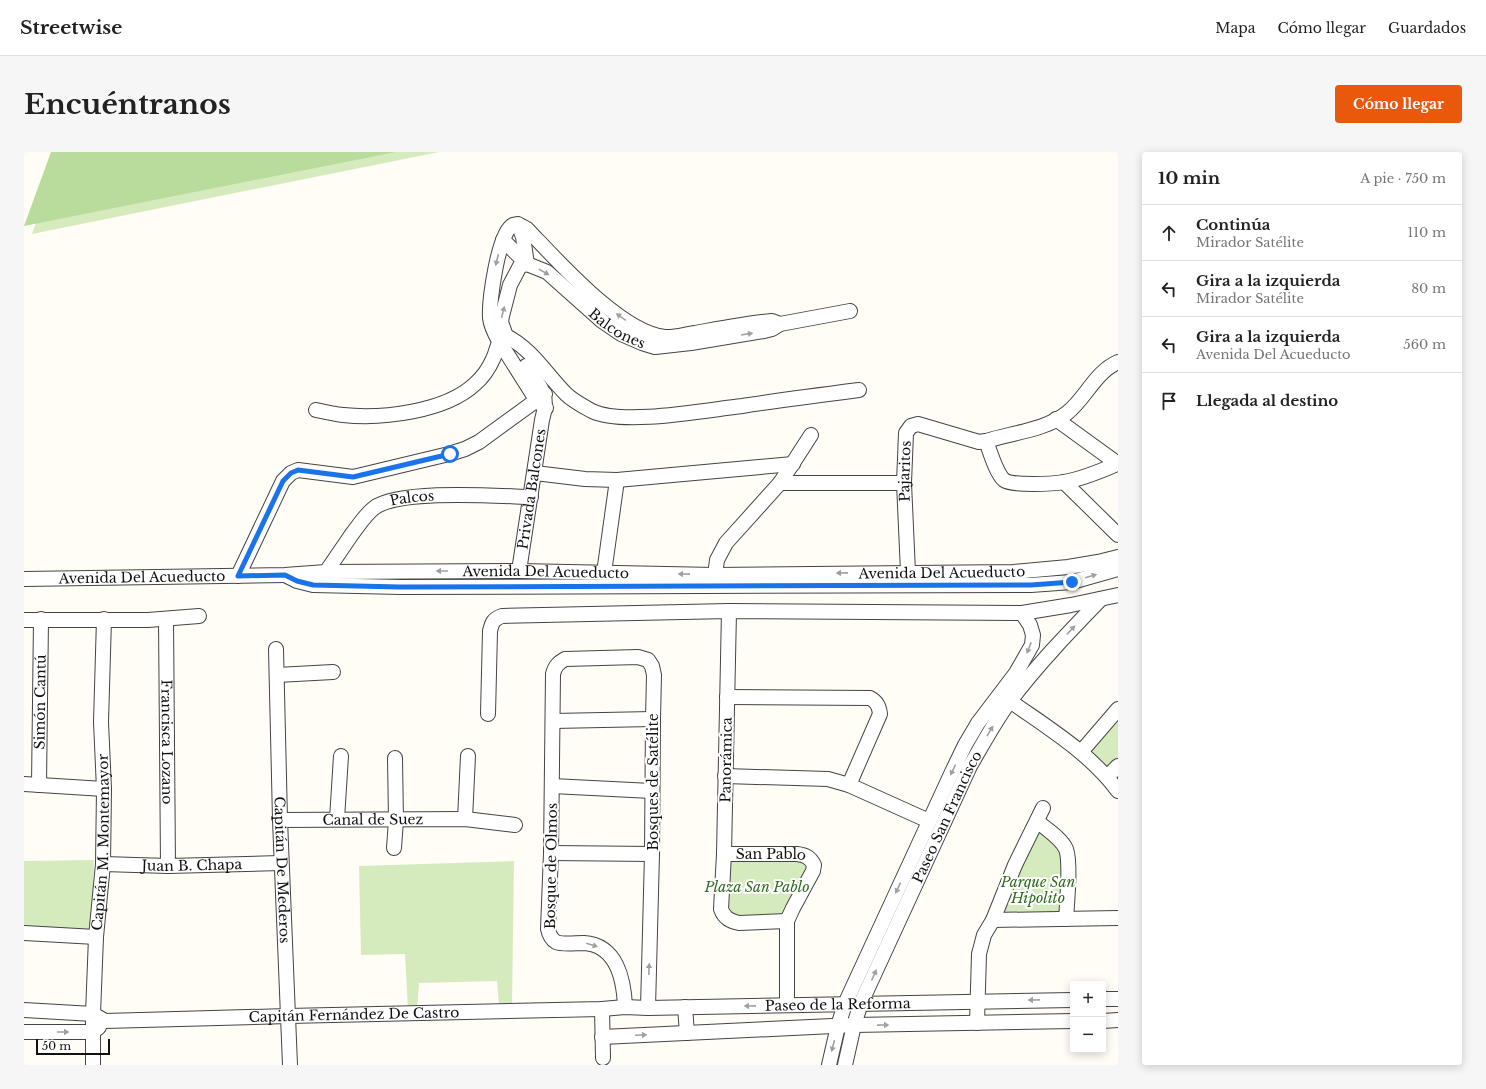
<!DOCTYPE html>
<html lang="es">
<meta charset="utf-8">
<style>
body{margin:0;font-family:"Libre Baskerville",serif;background:#f6f6f6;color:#222}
.controls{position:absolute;right:12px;bottom:12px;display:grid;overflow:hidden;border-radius:4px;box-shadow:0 2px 10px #0003}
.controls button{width:36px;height:36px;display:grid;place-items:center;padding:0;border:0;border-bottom:1px solid #e0e0e0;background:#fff;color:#222;font:20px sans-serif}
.scale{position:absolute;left:12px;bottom:10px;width:74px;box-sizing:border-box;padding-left:4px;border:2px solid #111;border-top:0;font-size:11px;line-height:14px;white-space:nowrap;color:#111;-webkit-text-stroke:3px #fff;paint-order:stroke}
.stop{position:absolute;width:12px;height:12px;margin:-9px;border:3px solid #1a73e8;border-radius:50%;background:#fff}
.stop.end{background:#1a73e8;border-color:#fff;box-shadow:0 1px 4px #0008}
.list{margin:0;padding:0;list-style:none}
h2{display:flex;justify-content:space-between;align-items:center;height:52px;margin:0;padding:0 16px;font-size:17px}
h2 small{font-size:13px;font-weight:400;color:#767676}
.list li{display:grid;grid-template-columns:26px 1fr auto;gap:12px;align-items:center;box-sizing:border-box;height:56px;padding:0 16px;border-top:1px solid #e0e0e0}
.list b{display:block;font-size:15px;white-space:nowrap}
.list p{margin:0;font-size:13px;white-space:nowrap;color:#767676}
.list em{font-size:13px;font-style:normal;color:#767676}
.icon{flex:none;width:22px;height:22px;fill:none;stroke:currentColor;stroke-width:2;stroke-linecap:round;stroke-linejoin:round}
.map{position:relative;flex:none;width:1094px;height:913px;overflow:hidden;border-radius:4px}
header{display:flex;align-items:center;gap:24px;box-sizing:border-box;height:56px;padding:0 20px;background:#fff;border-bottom:1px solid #e0e0e0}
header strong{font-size:19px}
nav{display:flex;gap:22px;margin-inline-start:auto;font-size:14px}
.intro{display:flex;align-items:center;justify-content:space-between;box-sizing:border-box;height:96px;padding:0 24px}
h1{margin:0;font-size:28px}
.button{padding:10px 18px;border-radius:4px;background:#ea580c;color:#fff;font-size:14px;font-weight:700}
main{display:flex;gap:24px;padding:0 24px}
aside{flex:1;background:#fff;border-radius:4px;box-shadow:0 2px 10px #0003}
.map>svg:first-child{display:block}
</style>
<header>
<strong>Streetwise</strong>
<nav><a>Mapa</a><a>Cómo llegar</a><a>Guardados</a></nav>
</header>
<div class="intro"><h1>Encuéntranos</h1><a class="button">Cómo llegar</a></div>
<main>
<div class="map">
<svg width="1094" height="913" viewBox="0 0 1094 913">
<rect width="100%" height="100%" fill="#fffdf5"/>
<g fill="#d5ebbd">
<path d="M 38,0 L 415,0 L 8,82 Z"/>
<path d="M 1094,561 L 1094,614 L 1083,625 L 1057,600 Z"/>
<path d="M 1013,669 L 1044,708 L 1042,767 L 969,768 Z"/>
<path d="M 700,702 L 773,702 L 790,713 L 759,763 L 721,771 L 697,757 Z"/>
<path d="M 70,708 L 68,778 L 0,775 L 0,709 Z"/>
<path d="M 490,709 L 488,853 L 475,853 L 473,829 L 395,831 L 393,857 L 384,857 L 381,802 L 337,803 L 335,714 Z"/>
</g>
<path fill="#b9dc9c" d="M 27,0 L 372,0 L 0,74 Z"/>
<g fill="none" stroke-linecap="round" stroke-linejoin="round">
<g stroke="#444" stroke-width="16">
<g id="minor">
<path id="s1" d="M 479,88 L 503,112 L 523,120 L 578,169 L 597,182 L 618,191 L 631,195 L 667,191 L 740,179 L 748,177 L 756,172 L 826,159"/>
<path d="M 483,187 L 477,170 L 478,164 L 486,133 L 496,114 L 503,112 L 499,85 L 494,72"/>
<path d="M 522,256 L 513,249 L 475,189 C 471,182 467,175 466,166 C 465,150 474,80 489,73 C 494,71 499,75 503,77 C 533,108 597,181 641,185 C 650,186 662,182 671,181 C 693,177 715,173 738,170 L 748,169 L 756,172"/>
<path d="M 292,258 C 301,260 310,262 319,263 C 358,267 421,260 451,232 C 458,226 465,216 469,207 C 474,197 471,192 482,184 C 507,196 523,223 542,242 C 549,249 559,254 568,259 C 599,274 682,258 718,254 C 757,248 796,243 835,238"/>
<path d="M 1032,267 L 1094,312"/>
<path d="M 962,289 C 966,299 972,321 980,328 C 988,334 1029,332 1040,330 C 1058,327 1077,319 1093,312"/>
<path d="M 511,321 L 561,327 L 593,328 L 769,312"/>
<path d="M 1040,330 L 1094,383"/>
<path d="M 756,331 L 880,331"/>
<path id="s2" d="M 495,419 L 518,268 C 526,241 516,235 502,214"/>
<path id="s3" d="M 302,420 C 311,407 319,395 328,382 C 335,373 341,363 350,356 C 375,337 473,344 507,345"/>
<path id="s4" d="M 884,420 L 880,331 L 882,281 L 887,274 L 894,272 L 955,290 L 962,289 C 987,281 1022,278 1043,261 C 1062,246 1071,220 1094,210"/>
<path d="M 580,421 L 593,328"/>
<path d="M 691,423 L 693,408 L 702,391 L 756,331 L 787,283"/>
<path d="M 214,424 L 259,329 L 267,321 L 274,318 L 329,325 L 425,302 L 441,297 L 455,290 L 521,242"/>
<path d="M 263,424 L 273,429 L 289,433 L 377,435 L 1007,433 L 1048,430 L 1094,417"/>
<path id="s5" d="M 0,427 L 261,423 L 302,420 L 495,419 L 691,423 L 989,420 L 1044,415 L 1074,410 L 1094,405"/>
<path d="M 705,459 L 700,702 L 697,757 C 700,766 706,769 715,771 L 763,769"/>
<path id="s6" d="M 142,467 L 144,714"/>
<path d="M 0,468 L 124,468 L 175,464"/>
<path id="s7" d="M 252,497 L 256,668 L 266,913"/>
<path d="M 253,523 L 309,520"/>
<path d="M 703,545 L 846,546 C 853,550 855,554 856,562 L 825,633"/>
<path d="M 986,549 C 1024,576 1066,601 1094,639"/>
<path d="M 464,562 L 466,479 C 468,471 469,467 478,464 L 705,459 L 998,461 L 1047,453 L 1094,443"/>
<path d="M 529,569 L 629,567"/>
<path d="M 1057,600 L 1094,557"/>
<path d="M 701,624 L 804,627 L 825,633 L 905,669"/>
<path d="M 1083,625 L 1094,614"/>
<path d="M 0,632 L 80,637"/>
<path id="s8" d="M 15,633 L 17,467"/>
<path d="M 528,634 L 628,639"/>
<path d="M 313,667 L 317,604"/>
<path d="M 441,667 L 444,604"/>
<path id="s9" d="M 256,668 L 441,667 L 491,673"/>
<path d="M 1013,669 C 1022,677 1037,686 1042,697 C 1047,710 1043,751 1042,767"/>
<path d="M 370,696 L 372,668 L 371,606"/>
<path d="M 527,701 L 628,702"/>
<path id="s10" d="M 700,702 L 773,702 C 781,703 786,705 790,713 L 789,719 L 769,756 L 763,769 L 763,853"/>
<path id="s11" d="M 79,712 L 144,714 L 257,711"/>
<path d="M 969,768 L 1094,766"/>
<path d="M 0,781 L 72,785"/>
<path d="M 1079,847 L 1094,847"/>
<path d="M 601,855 C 600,828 593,793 560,791 C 551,791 539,793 532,790 C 527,787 525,782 524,777 L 527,701 L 529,522 C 531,514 534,511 541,507 L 614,505 L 624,508 L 628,514 L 630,523 L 629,567 L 628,702 L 624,856"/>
<path d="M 661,855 L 663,881"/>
<path d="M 578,857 L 579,906"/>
<path id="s12" d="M 0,858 L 69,862 L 81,869 L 264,864 L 578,857 L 601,855 L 624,856 L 1049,848"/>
<path d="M 1079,869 L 1094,868"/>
<path d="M 953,871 L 955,802 L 960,783 L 969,768 L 991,713 L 1019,656"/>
<path d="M 0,880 L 69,880 L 75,875"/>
<path d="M 578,885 L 830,873 L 1049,869"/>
<path id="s13" d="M 69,913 L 69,862 L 72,785 L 79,712 L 80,637 L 77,570 L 80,467"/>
<path d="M 805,913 L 814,874 L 821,852 L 928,620 L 941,593 L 954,571 L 992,521 L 1008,493 L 1009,483 L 1006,473 L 998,461"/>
<path id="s14" d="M 821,913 L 830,873 L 837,851 L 946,614 C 959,592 971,569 986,549 C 1014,512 1045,480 1077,447"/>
</g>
</g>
<use href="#minor" stroke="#fff" stroke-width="14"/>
</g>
<defs><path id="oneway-solid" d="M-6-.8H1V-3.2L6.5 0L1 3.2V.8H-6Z"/></defs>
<g fill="#a0a0a0">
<use href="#oneway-solid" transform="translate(473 108) rotate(104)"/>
<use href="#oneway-solid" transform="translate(520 120) rotate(29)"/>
<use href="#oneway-solid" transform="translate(479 160) rotate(-76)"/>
<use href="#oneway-solid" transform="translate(597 165) rotate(-145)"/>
<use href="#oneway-solid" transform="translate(723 182) rotate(-9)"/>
<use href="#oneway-solid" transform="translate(418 419) rotate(180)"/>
<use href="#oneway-solid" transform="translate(818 421) rotate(179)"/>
<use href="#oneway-solid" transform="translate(660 422) rotate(-179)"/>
<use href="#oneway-solid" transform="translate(1067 424) rotate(-16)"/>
<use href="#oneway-solid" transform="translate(1047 478) rotate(-47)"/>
<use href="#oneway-solid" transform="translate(1005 496) rotate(111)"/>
<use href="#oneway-solid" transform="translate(966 579) rotate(-59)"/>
<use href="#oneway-solid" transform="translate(929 618) rotate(116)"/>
<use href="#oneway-solid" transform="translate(874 736) rotate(115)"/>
<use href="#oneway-solid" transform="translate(568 793) rotate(18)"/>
<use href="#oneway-solid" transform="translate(625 817) rotate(-88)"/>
<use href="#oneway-solid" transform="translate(850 823) rotate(-66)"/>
<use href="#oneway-solid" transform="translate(1010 848) rotate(179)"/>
<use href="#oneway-solid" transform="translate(726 854) rotate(179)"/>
<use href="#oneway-solid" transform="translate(859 873) rotate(-1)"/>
<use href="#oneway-solid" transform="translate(39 880)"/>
<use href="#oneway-solid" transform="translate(617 883) rotate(-3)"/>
<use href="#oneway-solid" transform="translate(809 894) rotate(104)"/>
</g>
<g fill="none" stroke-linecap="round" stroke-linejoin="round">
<path stroke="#1a73e8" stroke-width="5" d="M 426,302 L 329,325 L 274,318 L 267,321 L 259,329 L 214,424 L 261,423 L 273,429 L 289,433 L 376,435 L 1007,433 L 1048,430"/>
</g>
<g text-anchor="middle" stroke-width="4" stroke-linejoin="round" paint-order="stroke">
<g font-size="14" fill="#111" stroke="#fff">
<text dy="5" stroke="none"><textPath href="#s1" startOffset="146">Balcones</textPath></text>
<text dy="5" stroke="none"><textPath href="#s4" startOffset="101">Pajaritos</textPath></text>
<text dy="5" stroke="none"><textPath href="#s2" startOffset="83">Privada Balcones</textPath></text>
<text dy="5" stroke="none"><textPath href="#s3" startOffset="120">Palcos</textPath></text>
<text dy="5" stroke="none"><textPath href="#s5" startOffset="522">Avenida Del Acueducto</textPath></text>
<text dy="5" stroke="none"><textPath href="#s5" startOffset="918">Avenida Del Acueducto</textPath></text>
<text dy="5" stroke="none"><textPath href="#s5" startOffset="118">Avenida Del Acueducto</textPath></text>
<text dy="5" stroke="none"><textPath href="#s8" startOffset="83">Simón Cantú</textPath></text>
<text dy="5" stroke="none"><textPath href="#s6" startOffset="123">Francisca Lozano</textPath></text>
<text transform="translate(702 608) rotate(-89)" y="5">Panorámica</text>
<text transform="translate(629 630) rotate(-90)" y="5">Bosques de Satélite</text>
<text dy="5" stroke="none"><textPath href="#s14" startOffset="269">Paseo San Francisco</textPath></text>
<text dy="5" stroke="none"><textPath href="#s9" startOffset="93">Canal de Suez</textPath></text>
<text dy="5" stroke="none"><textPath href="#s13" startOffset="223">Capitán M. Montemayor</textPath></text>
<text dy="5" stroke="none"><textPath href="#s10" startOffset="47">San Pablo</textPath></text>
<text dy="5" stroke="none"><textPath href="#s11" startOffset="89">Juan B. Chapa</textPath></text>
<text transform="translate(527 714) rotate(-89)" y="5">Bosque de Olmos</text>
<text dy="5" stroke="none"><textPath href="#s7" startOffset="221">Capitán De Mederos</textPath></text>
<text dy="5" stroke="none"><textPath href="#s12" startOffset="816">Paseo de la Reforma</textPath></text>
<text dy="5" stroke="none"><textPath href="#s12" startOffset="332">Capitán Fernández De Castro</textPath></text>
</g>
<g font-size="14" font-style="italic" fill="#2f6b1f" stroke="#fff">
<text x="1014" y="735">Parque San<tspan x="1014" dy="16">Hipolito</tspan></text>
<text x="733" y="740">Plaza San Pablo</text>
</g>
</g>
</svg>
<div class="controls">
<button>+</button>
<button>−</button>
</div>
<div class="scale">50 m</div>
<div class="stop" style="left:426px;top:302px"></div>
<div class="stop end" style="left:1048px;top:430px"></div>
</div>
<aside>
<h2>10 min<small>A pie · 750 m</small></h2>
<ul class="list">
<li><svg class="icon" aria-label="ahead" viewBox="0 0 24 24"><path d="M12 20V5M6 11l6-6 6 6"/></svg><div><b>Continúa</b><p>Mirador Satélite</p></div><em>110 m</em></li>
<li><svg class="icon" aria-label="left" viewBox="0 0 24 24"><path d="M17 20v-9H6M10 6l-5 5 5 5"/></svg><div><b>Gira a la izquierda</b><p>Mirador Satélite</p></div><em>80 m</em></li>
<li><svg class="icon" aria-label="left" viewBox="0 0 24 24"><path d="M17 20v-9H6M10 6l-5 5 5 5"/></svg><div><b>Gira a la izquierda</b><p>Avenida Del Acueducto</p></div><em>560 m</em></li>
<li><svg class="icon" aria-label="arrive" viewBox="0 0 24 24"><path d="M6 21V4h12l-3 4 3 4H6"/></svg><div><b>Llegada al destino</b></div></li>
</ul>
</aside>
</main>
